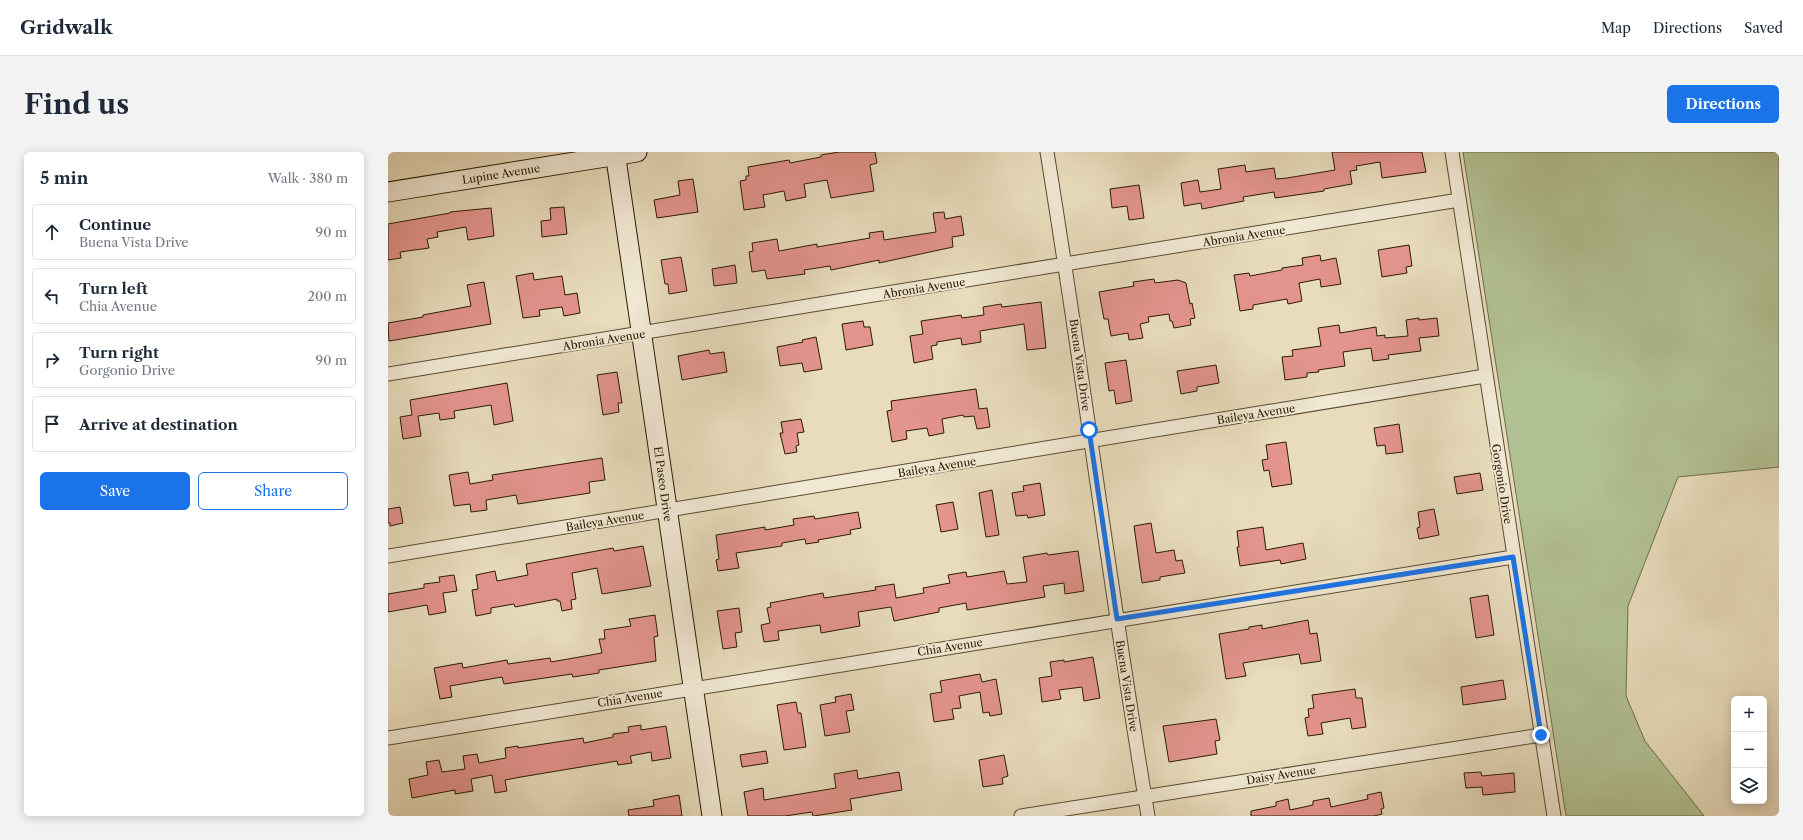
<!DOCTYPE html>
<meta charset="utf-8">
<style>
body{margin:0;font-family:"Libre Caslon Text",serif;background:#f2f2f3;color:#1f2937}
.controls{position:absolute;right:12px;bottom:12px;display:grid;overflow:hidden;border-radius:6px;box-shadow:0 2px 10px #0003}
.controls button{width:36px;height:36px;display:grid;place-items:center;padding:0;border:0;border-bottom:1px solid #e0e1e3;background:#fff;color:#1f2937;font:20px sans-serif}
.stop{position:absolute;width:12px;height:12px;margin:-9px;border:3px solid #1a73e8;border-radius:50%;background:#fff}
.stop.end{background:#1a73e8;border-color:#fff;box-shadow:0 1px 4px #0008}
.list{margin:0;padding:0;list-style:none}
h2{display:flex;justify-content:space-between;align-items:center;height:52px;margin:0;padding:0 16px;font-size:17px}
h2 small{font-size:13px;font-weight:400;color:#747a83}
.list li{display:grid;grid-template-columns:26px 1fr auto;gap:12px;align-items:center;box-sizing:border-box;height:56px;margin:0 8px 8px;padding:0 8px;border:1px solid #e0e1e3;border-radius:6px}
.list b{display:block;font-size:15px;white-space:nowrap}
.list p{margin:0;font-size:13px;white-space:nowrap;color:#747a83}
.list em{font-size:13px;font-style:normal;color:#747a83}
.actions{display:flex;gap:8px;padding:12px 16px}
.actions a{flex:1;padding:9px 0;border:1px solid #1a73e8;border-radius:6px;text-align:center;font-size:14px;color:#1a73e8}
.actions .main{background:#1a73e8;color:#fff}
.icon{flex:none;width:22px;height:22px;fill:none;stroke:currentColor;stroke-width:2;stroke-linecap:round;stroke-linejoin:round}
.map{position:relative;flex:none;width:1391px;height:664px;overflow:hidden;border-radius:6px}
header{display:flex;align-items:center;gap:24px;box-sizing:border-box;height:56px;padding:0 20px;background:#fff;border-bottom:1px solid #e0e1e3}
header strong{font-size:19px}
nav{display:flex;gap:22px;margin-inline-start:auto;font-size:14px}
.intro{display:flex;align-items:center;justify-content:space-between;box-sizing:border-box;height:96px;padding:0 24px}
h1{margin:0;font-size:28px}
.button{padding:10px 18px;border-radius:6px;background:#1a73e8;color:#fff;font-size:14px;font-weight:700}
main{display:flex;gap:24px;padding:0 24px}
aside{flex:1;background:#fff;border-radius:6px;box-shadow:0 2px 10px #0003}
.map>svg:first-child{display:block}
</style>
<header>
<strong>Gridwalk</strong>
<nav><a>Map</a><a>Directions</a><a>Saved</a></nav>
</header>
<div class="intro"><h1>Find us</h1><a class="button">Directions</a></div>
<main>
<aside>
<h2>5 min<small>Walk · 380 m</small></h2>
<ul class="list">
<li><svg class="icon" aria-label="ahead" viewBox="0 0 24 24"><path d="M12 20V5M6 11l6-6 6 6"/></svg><div><b>Continue</b><p>Buena Vista Drive</p></div><em>90 m</em></li>
<li><svg class="icon" aria-label="left" viewBox="0 0 24 24"><path d="M17 20v-9H6M10 6l-5 5 5 5"/></svg><div><b>Turn left</b><p>Chia Avenue</p></div><em>200 m</em></li>
<li><svg class="icon" aria-label="right" viewBox="0 0 24 24"><path d="M7 20v-9h11M14 6l5 5-5 5"/></svg><div><b>Turn right</b><p>Gorgonio Drive</p></div><em>90 m</em></li>
<li><svg class="icon" aria-label="arrive" viewBox="0 0 24 24"><path d="M6 21V4h12l-3 4 3 4H6"/></svg><div><b>Arrive at destination</b></div></li>
</ul>
<div class="actions"><a class="main">Save</a><a>Share</a></div>
</aside>
<div class="map">
<svg width="1391" height="664" viewBox="0 0 1391 664">
<rect width="100%" height="100%" fill="#e8dcbc"/>
<filter id="stains"><feTurbulence type="fractalNoise" baseFrequency=".005" numOctaves="4"/><feColorMatrix values="0 0 0 0 .2 0 0 0 0 .09 0 0 0 0 .02 0 0 0 .5 -.17"/></filter>
<radialGradient id="worn" r=".72"><stop offset=".6" stop-color="#630" stop-opacity="0"/><stop offset="1" stop-color="#630" stop-opacity=".3"/></radialGradient>
<path fill="#b2c193" stroke="#6e6e4b" d="M 1075,0 L 1391,0 L 1391,315 L 1290,325 L 1240,454 L 1238,544 L 1257,589 L 1316,664 L 1178,664 Z"/>
<g fill="#e3948d" stroke="#2b1b03">
<path d="M 451,0 L 487,0 L 489,11 L 482,13 L 486,39 L 443,46 L 439,28 L 416,32 L 418,45 L 398,49 L 396,39 L 375,43 L 377,55 L 356,58 L 352,29 L 358,28 L 358,24 L 361,24 L 360,15 L 401,8 L 402,11 L 433,5 L 433,3 Z"/>
<path d="M 944,0 L 1034,0 L 1038,20 L 994,26 L 992,10 L 968,14 L 969,18 L 962,19 L 964,32 L 936,37 L 936,39 L 887,46 L 886,40 L 855,45 L 856,49 L 814,57 L 813,51 L 796,54 L 793,31 L 810,28 L 812,40 L 833,37 L 830,17 L 857,13 L 858,20 L 886,16 L 888,27 L 899,26 L 947,18 Z"/>
<path d="M 305,27 L 310,60 L 269,66 L 266,48 L 292,43 L 290,29 Z"/>
<path d="M 751,33 L 756,66 L 741,68 L 739,54 L 724,56 L 722,37 Z"/>
<path d="M 176,55 L 179,82 L 154,85 L 153,69 L 163,68 L 162,56 Z"/>
<path d="M 103,56 L 106,84 L 80,88 L 78,75 L 49,80 L 50,85 L 39,87 L 41,96 L 12,100 L 13,106 L 0,108 L 0,72 L 62,61 L 62,60 Z"/>
<path d="M 556,60 L 557,67 L 573,64 L 576,83 L 564,85 L 565,95 L 491,111 L 491,108 L 443,118 L 442,114 L 416,118 L 417,122 L 379,127 L 377,118 L 364,120 L 361,100 L 365,99 L 364,91 L 389,87 L 391,99 L 429,92 L 429,95 L 482,86 L 481,81 L 495,79 L 496,88 L 548,80 L 545,61 Z"/>
<path d="M 1021,93 L 1024,114 L 1018,115 L 1019,121 L 994,125 L 990,98 Z"/>
<path d="M 932,103 L 933,109 L 948,106 L 953,132 L 933,135 L 932,127 L 911,131 L 914,149 L 900,152 L 899,147 L 865,153 L 865,157 L 852,159 L 846,123 L 861,121 L 862,124 L 894,118 L 894,116 L 915,113 L 914,106 Z"/>
<path d="M 293,105 L 299,139 L 281,142 L 280,132 L 277,132 L 273,108 Z"/>
<path d="M 347,113 L 349,131 L 326,134 L 324,117 Z"/>
<path d="M 145,121 L 146,128 L 174,124 L 177,143 L 189,141 L 192,161 L 176,164 L 174,155 L 151,158 L 152,164 L 135,166 L 128,124 Z"/>
<path d="M 766,127 L 767,131 L 790,128 L 798,131 L 802,152 L 804,151 L 807,166 L 802,167 L 803,173 L 786,176 L 784,169 L 782,169 L 781,162 L 760,165 L 761,170 L 752,172 L 755,186 L 741,188 L 740,181 L 723,184 L 720,167 L 716,167 L 711,140 L 746,134 L 745,130 Z"/>
<path d="M 96,130 L 103,172 L 1,189 L 0,171 L 35,165 L 35,163 L 83,154 L 79,133 Z"/>
<path d="M 653,150 L 658,196 L 639,198 L 636,172 L 592,179 L 593,190 L 574,193 L 573,186 L 549,190 L 549,193 L 543,194 L 545,207 L 526,211 L 522,184 L 535,182 L 533,169 L 573,163 L 574,166 L 596,163 L 595,155 L 613,152 L 614,155 Z"/>
<path d="M 1031,166 L 1031,168 L 1049,166 L 1051,184 L 1031,186 L 1033,199 L 1000,203 L 1001,207 L 985,209 L 983,196 L 955,200 L 957,214 L 930,218 L 931,220 L 919,221 L 919,225 L 897,228 L 894,205 L 905,204 L 904,198 L 933,194 L 930,176 L 951,173 L 952,181 L 988,175 L 989,184 L 997,183 L 997,186 L 1020,184 L 1018,168 Z"/>
<path d="M 475,169 L 476,175 L 482,175 L 485,193 L 458,198 L 454,172 Z"/>
<path d="M 428,185 L 434,217 L 416,220 L 414,211 L 392,214 L 389,195 L 415,190 L 414,188 Z"/>
<path d="M 321,198 L 322,202 L 336,200 L 339,220 L 294,228 L 290,204 Z"/>
<path d="M 738,208 L 744,249 L 728,252 L 726,238 L 721,239 L 717,211 Z"/>
<path d="M 828,213 L 831,231 L 809,235 L 809,239 L 793,242 L 789,219 Z"/>
<path d="M 229,220 L 234,251 L 230,251 L 231,260 L 215,263 L 209,223 Z"/>
<path d="M 119,231 L 125,269 L 106,273 L 103,253 L 66,259 L 67,266 L 52,268 L 51,261 L 30,264 L 33,284 L 15,287 L 12,265 L 24,263 L 22,248 Z"/>
<path d="M 588,237 L 591,257 L 599,256 L 602,275 L 589,277 L 586,264 L 576,265 L 575,263 L 554,267 L 556,281 L 541,284 L 539,276 L 518,279 L 519,287 L 504,290 L 499,259 L 504,258 L 503,249 Z"/>
<path d="M 413,267 L 416,280 L 409,281 L 411,293 L 408,294 L 409,300 L 397,302 L 392,281 L 395,281 L 393,270 Z"/>
<path d="M 1011,272 L 1015,300 L 998,302 L 997,293 L 989,294 L 986,276 Z"/>
<path d="M 898,290 L 904,332 L 884,335 L 881,318 L 876,319 L 874,308 L 880,307 L 878,293 Z"/>
<path d="M 214,306 L 217,328 L 201,330 L 202,341 L 130,352 L 128,343 L 98,348 L 99,358 L 83,360 L 82,352 L 66,354 L 61,323 L 80,320 L 82,332 L 105,328 L 104,323 Z"/>
<path d="M 1092,321 L 1095,338 L 1069,342 L 1066,325 Z"/>
<path d="M 652,331 L 657,363 L 640,366 L 639,363 L 628,364 L 624,341 L 636,339 L 635,334 Z"/>
<path d="M 604,338 L 611,383 L 598,385 L 591,341 Z"/>
<path d="M 565,350 L 570,377 L 553,380 L 548,353 Z"/>
<path d="M 12,355 L 15,371 L 2,374 L 2,371 L 0,371 L 0,357 Z"/>
<path d="M 1046,357 L 1051,383 L 1031,387 L 1029,376 L 1032,375 L 1030,360 Z"/>
<path d="M 470,360 L 473,376 L 462,378 L 463,382 L 430,388 L 431,390 L 418,392 L 417,387 L 394,391 L 394,394 L 348,401 L 351,416 L 330,419 L 328,408 L 331,407 L 328,383 L 377,375 L 377,378 L 406,373 L 405,367 L 426,364 L 427,367 Z"/>
<path d="M 763,371 L 768,401 L 786,398 L 788,409 L 794,408 L 797,421 L 772,425 L 772,428 L 754,431 L 746,374 Z"/>
<path d="M 875,375 L 878,398 L 915,391 L 918,407 L 893,412 L 892,408 L 852,414 L 849,395 L 851,395 L 849,379 Z"/>
<path d="M 255,394 L 263,434 L 214,442 L 209,416 L 184,421 L 188,447 L 183,448 L 184,457 L 174,459 L 172,449 L 169,449 L 169,447 L 127,455 L 126,452 L 103,456 L 103,461 L 88,464 L 84,438 L 90,437 L 88,423 L 107,419 L 109,429 L 140,423 L 138,412 L 225,396 L 226,399 Z"/>
<path d="M 690,399 L 696,439 L 677,442 L 676,431 L 655,434 L 657,445 L 579,458 L 578,451 L 551,456 L 551,460 L 506,469 L 503,455 L 470,460 L 472,474 L 433,481 L 432,473 L 390,479 L 391,488 L 376,490 L 373,473 L 382,471 L 379,456 L 383,455 L 382,451 L 435,441 L 436,446 L 488,438 L 487,435 L 506,432 L 508,446 L 536,441 L 535,436 L 562,431 L 560,423 L 578,420 L 579,425 L 616,419 L 619,432 L 639,430 L 635,405 L 659,401 L 660,403 Z"/>
<path d="M 66,423 L 69,439 L 55,441 L 58,460 L 41,463 L 39,453 L 0,460 L 0,442 L 36,436 L 36,432 L 52,430 L 51,425 Z"/>
<path d="M 1100,443 L 1106,483 L 1088,486 L 1082,446 Z"/>
<path d="M 351,456 L 354,480 L 347,481 L 349,495 L 335,497 L 329,459 Z"/>
<path d="M 267,463 L 270,484 L 266,485 L 268,509 L 211,518 L 211,521 L 185,525 L 184,522 L 116,532 L 114,525 L 62,534 L 64,545 L 52,547 L 46,516 L 74,511 L 75,516 L 119,508 L 120,512 L 162,506 L 163,510 L 214,501 L 211,487 L 217,487 L 216,478 L 243,474 L 241,467 Z"/>
<path d="M 920,468 L 922,482 L 929,481 L 933,509 L 913,512 L 911,502 L 855,511 L 858,524 L 838,527 L 831,482 L 861,477 L 861,475 L 874,473 L 874,477 Z"/>
<path d="M 705,505 L 712,546 L 696,549 L 694,535 L 671,538 L 673,547 L 654,550 L 651,526 L 664,524 L 662,510 L 676,508 L 676,510 Z"/>
<path d="M 592,522 L 594,530 L 608,527 L 614,562 L 602,564 L 601,560 L 595,561 L 592,540 L 571,544 L 573,556 L 564,557 L 566,567 L 546,570 L 542,542 L 554,540 L 552,529 Z"/>
<path d="M 1115,528 L 1118,547 L 1075,553 L 1073,535 Z"/>
<path d="M 967,537 L 968,546 L 974,546 L 978,575 L 964,577 L 962,566 L 933,571 L 935,582 L 920,584 L 917,566 L 921,565 L 920,557 L 926,556 L 924,543 Z"/>
<path d="M 463,542 L 466,558 L 458,559 L 462,580 L 437,584 L 432,553 L 448,550 L 447,545 Z"/>
<path d="M 408,550 L 410,561 L 413,561 L 418,595 L 396,598 L 389,553 Z"/>
<path d="M 828,567 L 832,588 L 827,589 L 829,602 L 781,610 L 775,574 Z"/>
<path d="M 253,573 L 253,578 L 278,574 L 283,606 L 264,609 L 263,600 L 242,604 L 244,611 L 230,613 L 229,609 L 133,625 L 117,628 L 119,639 L 107,641 L 104,623 L 83,627 L 85,639 L 67,642 L 67,638 L 24,646 L 21,627 L 40,623 L 38,610 L 51,608 L 54,620 L 77,617 L 75,604 L 89,602 L 91,611 L 118,606 L 117,596 L 130,594 L 130,596 L 195,586 L 196,591 L 225,585 L 225,582 L 241,580 L 240,575 Z"/>
<path d="M 378,599 L 380,611 L 354,615 L 352,603 Z"/>
<path d="M 616,603 L 620,624 L 614,626 L 615,632 L 595,635 L 591,608 Z"/>
<path d="M 469,618 L 470,627 L 511,620 L 514,638 L 462,647 L 464,658 L 426,664 L 425,664 L 424,660 L 397,664 L 360,664 L 356,640 L 375,636 L 376,648 L 448,636 L 446,622 Z"/>
<path d="M 1093,620 L 1094,624 L 1126,621 L 1127,640 L 1095,643 L 1094,635 L 1078,636 L 1076,621 Z"/>
<path d="M 993,640 L 996,656 L 993,657 L 994,662 L 986,664 L 863,664 L 863,659 L 888,654 L 888,650 L 900,647 L 902,658 L 925,653 L 925,649 L 941,646 L 943,655 L 980,647 L 979,643 Z"/>
<path d="M 291,643 L 294,664 L 241,664 L 240,658 L 266,654 L 265,648 Z"/>
</g>
<g fill="none" stroke-linecap="round" stroke-linejoin="round">
<g stroke="#5a4b31" stroke-width="15">
<g id="street">
<path d="M 659,0 C 695,221 723,443 760,664"/>
<path d="M 1064,0 L 1166,664"/>
<path d="M 0,222 L 1071,48"/>
<path d="M 0,404 L 1097,224"/>
<path d="M 0,586 L 1125,405"/>
<path d="M 633,664 L 1153,583"/>
</g>
</g>
<g stroke="#2b1b03" stroke-width="21">
<g id="secondary">
<path d="M 227,0 L 324,664"/>
<path d="M 0,40 L 249,0"/>
</g>
</g>
<use href="#street" stroke="#f0e8d3" stroke-width="13"/>
<use href="#secondary" stroke="#f0e8d3" stroke-width="19"/>
</g>
<g fill="none" stroke-linecap="round" stroke-linejoin="round">
<path stroke="#1a73e8" stroke-width="5" d="M 701,278 L 729,467 L 1125,405 L 1153,583"/>
</g>
<g text-anchor="middle" stroke-width="4" stroke-linejoin="round" paint-order="stroke">
<g font-size="11" fill="#2b1b03" stroke="#f0e8d3">
<text transform="translate(113 22) rotate(-9)" y="4">Lupine Avenue</text>
<text transform="translate(856 84) rotate(-9)" y="4">Abronia Avenue</text>
<text transform="translate(536 136) rotate(-9)" y="4">Abronia Avenue</text>
<text transform="translate(216 188) rotate(-9)" y="4">Abronia Avenue</text>
<text transform="translate(692 213) rotate(82)" y="4">Buena Vista Drive</text>
<text transform="translate(868 262) rotate(-9)" y="4">Baileya Avenue</text>
<text transform="translate(549 315) rotate(-9)" y="4">Baileya Avenue</text>
<text transform="translate(275 332) rotate(82)" y="4">El Paseo Drive</text>
<text transform="translate(1114 332) rotate(81)" y="4">Gorgonio Drive</text>
<text transform="translate(217 369) rotate(-9)" y="4">Baileya Avenue</text>
<text transform="translate(562 495) rotate(-9)" y="4">Chia Avenue</text>
<text transform="translate(739 534) rotate(81)" y="4">Buena Vista Drive</text>
<text transform="translate(242 546) rotate(-9)" y="4">Chia Avenue</text>
<text transform="translate(893 623) rotate(-9)" y="4">Daisy Avenue</text>
</g>
</g>
<rect width="100%" height="100%" filter="url(#stains)"/>
<rect width="100%" height="100%" fill="url(#worn)"/>
</svg>
<div class="controls">
<button>+</button>
<button>−</button>
<button><svg class="icon" aria-label="layers" viewBox="0 0 24 24"><path d="M12 4l9 5-9 5-9-5zM3 14l9 5 9-5"/></svg></button>
</div>
<div class="stop" style="left:701px;top:278px"></div>
<div class="stop end" style="left:1153px;top:583px"></div>
</div>
</main>
